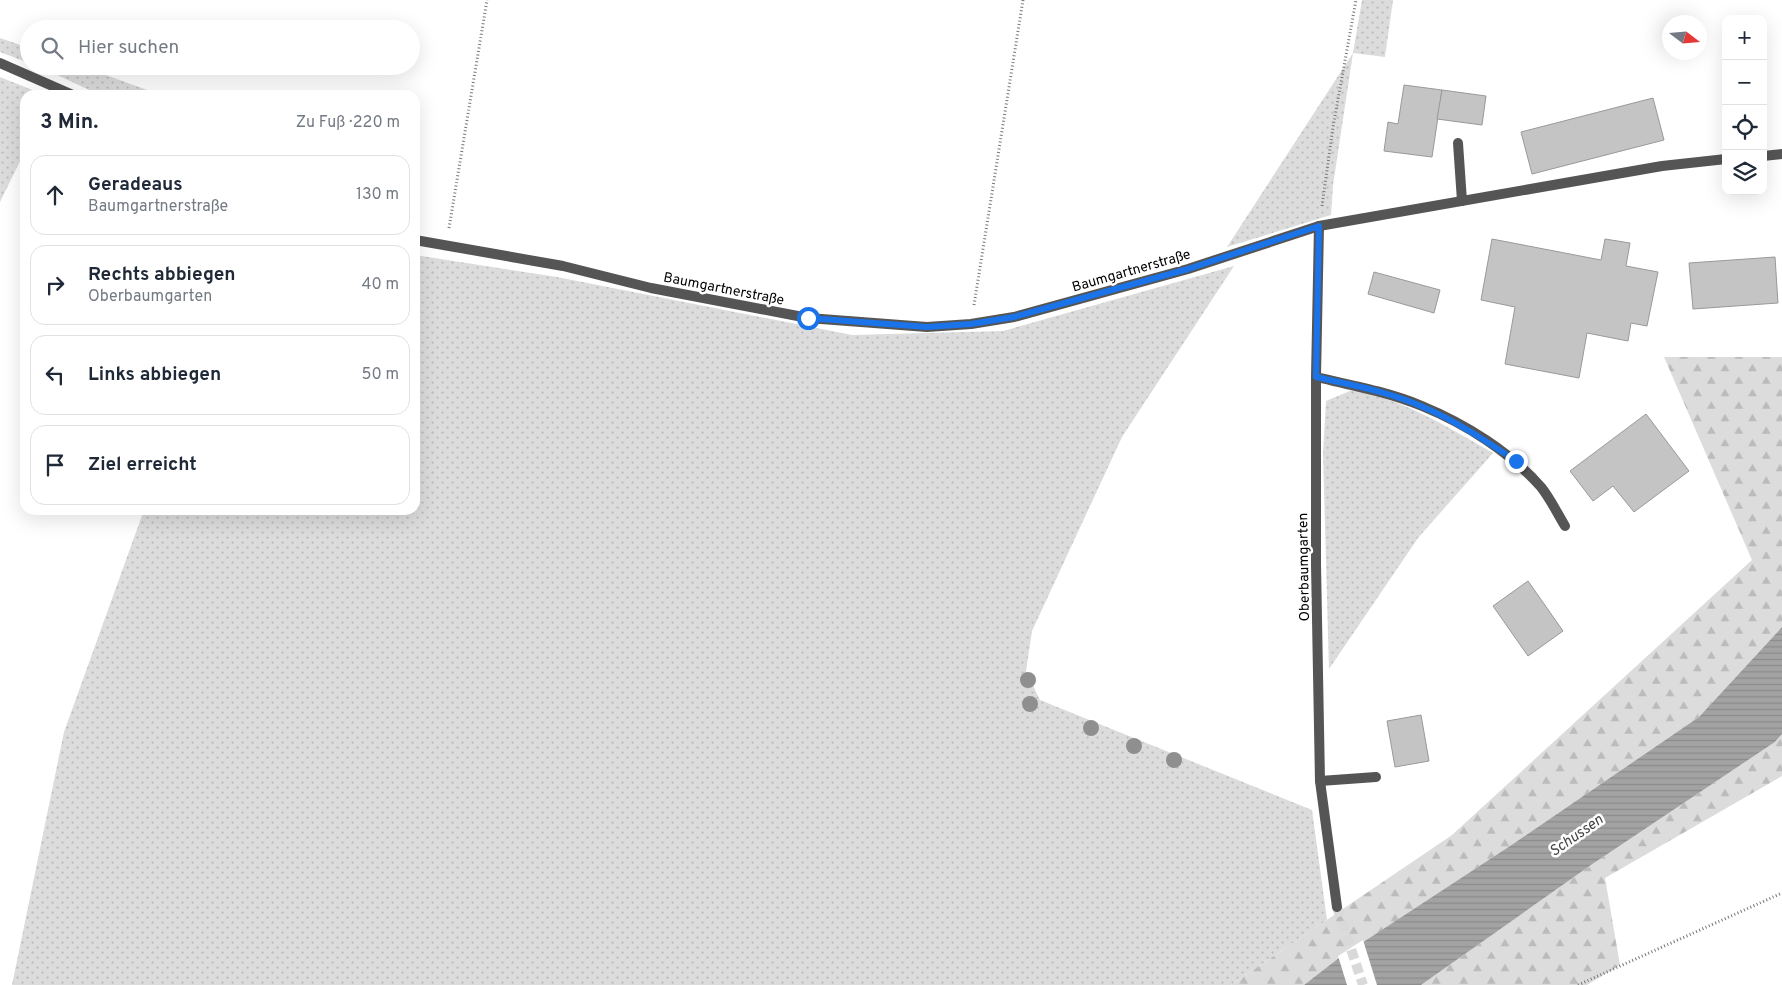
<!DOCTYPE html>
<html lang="de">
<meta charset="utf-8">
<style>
body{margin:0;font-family:Overpass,sans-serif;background:#f6f6f7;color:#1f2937}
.controls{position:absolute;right:15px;top:15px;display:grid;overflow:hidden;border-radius:10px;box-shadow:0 5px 20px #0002}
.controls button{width:45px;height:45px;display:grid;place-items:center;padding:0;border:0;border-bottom:1px solid #e0e1e3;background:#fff;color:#1f2937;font:25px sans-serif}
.compass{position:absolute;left:1662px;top:15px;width:45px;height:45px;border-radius:50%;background:#fff;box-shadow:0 5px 20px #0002;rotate:106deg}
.stop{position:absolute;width:15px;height:15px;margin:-11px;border:4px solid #1a73e8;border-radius:50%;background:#fff}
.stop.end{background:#1a73e8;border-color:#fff;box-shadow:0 1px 5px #0008}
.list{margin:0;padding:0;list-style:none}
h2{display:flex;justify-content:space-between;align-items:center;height:65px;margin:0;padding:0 20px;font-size:21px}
h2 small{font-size:16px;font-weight:400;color:#747a83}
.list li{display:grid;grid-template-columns:32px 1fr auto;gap:15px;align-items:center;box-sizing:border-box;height:80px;margin:0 10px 10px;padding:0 10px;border:1px solid #e0e1e3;border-radius:15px}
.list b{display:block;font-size:19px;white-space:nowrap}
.list p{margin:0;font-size:16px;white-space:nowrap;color:#747a83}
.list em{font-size:16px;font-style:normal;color:#747a83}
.icon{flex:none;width:28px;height:28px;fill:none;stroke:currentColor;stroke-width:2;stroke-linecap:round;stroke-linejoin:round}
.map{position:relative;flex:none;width:1782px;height:985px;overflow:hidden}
.search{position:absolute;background:#fff;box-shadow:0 5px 20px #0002;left:20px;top:20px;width:400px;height:55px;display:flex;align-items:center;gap:12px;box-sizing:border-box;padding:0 18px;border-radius:28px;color:#747a83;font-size:19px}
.panel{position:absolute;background:#fff;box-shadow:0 5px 20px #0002;left:20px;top:90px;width:400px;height:425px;border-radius:15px}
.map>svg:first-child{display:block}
</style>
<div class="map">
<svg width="1782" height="985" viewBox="0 0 1782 985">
<defs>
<pattern id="grass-dots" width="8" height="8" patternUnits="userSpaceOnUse" patternTransform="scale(1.25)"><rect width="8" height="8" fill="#dcdcdc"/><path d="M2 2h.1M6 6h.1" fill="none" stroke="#bbb" stroke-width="1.8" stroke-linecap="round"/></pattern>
<pattern id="forest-firs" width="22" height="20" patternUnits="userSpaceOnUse" patternTransform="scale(1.25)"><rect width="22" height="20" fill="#dcdcdc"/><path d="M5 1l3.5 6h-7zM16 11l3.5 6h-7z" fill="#bbb"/></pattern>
<pattern id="water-rules" width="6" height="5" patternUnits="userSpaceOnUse" patternTransform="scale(1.25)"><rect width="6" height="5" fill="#a3a3a3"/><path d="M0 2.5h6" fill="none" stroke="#8b8b8b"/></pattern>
</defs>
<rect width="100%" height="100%" fill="#fff"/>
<g fill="url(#grass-dots)">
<path d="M 1362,0 L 1393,0 L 1385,57 L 1353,53 L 1333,185 L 1331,215 L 1227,247 L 1353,53 Z"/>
<path d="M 0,38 L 29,48 L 29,63 L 0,52 Z"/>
<path d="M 38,66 L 81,66 L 161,95 L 100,95 Z"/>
<path d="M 0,77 L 45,95 L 25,95 L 25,151 L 0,202 Z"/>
<path d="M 415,255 L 557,277 L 852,335 L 1003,331 L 1234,266 L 1122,437 L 1032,631 L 1026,671 L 1040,700 L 1312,810 L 1327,920 L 1231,985 L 12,985 L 64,732 L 144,510 L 415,510 Z"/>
<path d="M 1352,390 C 1403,399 1448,427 1493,453 L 1418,538 L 1329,669 L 1323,453 L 1326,401 Z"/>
</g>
<g fill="url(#forest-firs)">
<path d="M 1664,357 L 1782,357 L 1782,627 L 1699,717 L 1513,844 L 1340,958 L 1304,985 L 1231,985 L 1452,835 L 1752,560 Z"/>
<path d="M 1782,734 L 1782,776 L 1605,878 L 1620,965 L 1587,985 L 1421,985 L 1591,865 L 1775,742 Z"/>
</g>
<path fill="url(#water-rules)" d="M 1782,627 L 1782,734 L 1775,742 L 1591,865 L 1421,985 L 1304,985 L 1339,958 L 1513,844 L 1699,717 Z"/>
<path fill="#fff" d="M 1363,940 L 1377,985 L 1347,985 L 1338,956 Z"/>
<g fill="#c4c4c4" stroke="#999">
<path d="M 1404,85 L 1442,90 L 1432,157 L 1384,151 L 1388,122 L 1398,124 Z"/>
<path d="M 1442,90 L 1486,96 L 1482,125 L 1437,119 Z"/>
<path d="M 1653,98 L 1664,140 L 1532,174 L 1521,132 Z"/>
<path d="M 1492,239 L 1601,260 L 1605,239 L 1630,243 L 1626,266 L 1658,272 L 1647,326 L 1631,323 L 1628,341 L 1587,333 L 1579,378 L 1505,364 L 1515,307 L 1481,300 Z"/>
<path d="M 1775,257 L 1778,303 L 1693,309 L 1689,263 Z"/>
<path d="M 1374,272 L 1440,290 L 1434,313 L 1368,294 Z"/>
<path d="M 1646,414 L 1689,471 L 1634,512 L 1613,486 L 1593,501 L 1570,471 Z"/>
<path d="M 1528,581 L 1563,631 L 1528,656 L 1493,606 Z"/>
<path d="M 1421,715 L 1429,761 L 1395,767 L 1387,721 Z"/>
</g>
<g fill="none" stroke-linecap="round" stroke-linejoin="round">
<path stroke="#d9d9d9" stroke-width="10" stroke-dasharray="10 5" stroke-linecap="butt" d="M 1337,907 L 1363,985"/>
<g stroke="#777" stroke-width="3" stroke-dasharray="1 2.5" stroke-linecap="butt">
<path d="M 1322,206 L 1333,127 L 1356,0"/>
<path d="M 449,228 L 487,0"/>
<path d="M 974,305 L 1023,0"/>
<path d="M 1578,985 L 1782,893"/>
</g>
<g stroke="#555" stroke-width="10">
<path d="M 1458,143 L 1462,201"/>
<path d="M 1316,377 C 1351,385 1388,392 1422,406 C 1466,424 1510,452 1541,487 C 1550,498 1557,513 1565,526"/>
<path d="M 1320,781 L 1376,777"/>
</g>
<g stroke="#555" stroke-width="10">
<path d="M 0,63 L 73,95"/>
<path d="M 1763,156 L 1782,154"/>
<path d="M 1319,226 L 1316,377 L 1316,565 L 1320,781 L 1337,907"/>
<path d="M 415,240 L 563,266 L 651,288 L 808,318 L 927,327 L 971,324 L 1014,317 L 1188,269 L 1319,226 L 1662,166 L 1726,159"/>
</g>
</g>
<g fill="#8f8f8f">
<circle cx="1028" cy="680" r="8"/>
<circle cx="1030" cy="704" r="8"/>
<circle cx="1091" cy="728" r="8"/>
<circle cx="1134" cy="746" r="8"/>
<circle cx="1174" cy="760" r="8"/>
</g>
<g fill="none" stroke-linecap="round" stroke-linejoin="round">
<path stroke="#1a73e8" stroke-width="6" d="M 808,318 L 927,327 L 971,324 L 1014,317 L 1188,269 L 1319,226 L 1316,377 C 1352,385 1390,392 1423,407 C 1456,421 1486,441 1516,461"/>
</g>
<g text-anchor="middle" stroke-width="5" stroke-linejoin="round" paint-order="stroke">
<g font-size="14" fill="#000" stroke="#fff">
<text transform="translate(1131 270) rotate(-16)" y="5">Baumgartnerstraße</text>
<text transform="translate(724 288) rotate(11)" y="5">Baumgartnerstraße</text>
<text transform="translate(1303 567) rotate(-91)" y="5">Oberbaumgarten</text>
</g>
<g font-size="15" font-style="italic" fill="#444" stroke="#fff">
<text transform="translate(1576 835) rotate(-35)" y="5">Schussen</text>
</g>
</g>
</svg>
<div class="controls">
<button>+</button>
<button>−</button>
<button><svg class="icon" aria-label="locate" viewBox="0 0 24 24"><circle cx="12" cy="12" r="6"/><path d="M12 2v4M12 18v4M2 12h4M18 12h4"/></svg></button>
<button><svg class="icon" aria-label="layers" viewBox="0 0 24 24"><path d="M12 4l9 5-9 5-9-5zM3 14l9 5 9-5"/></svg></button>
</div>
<svg class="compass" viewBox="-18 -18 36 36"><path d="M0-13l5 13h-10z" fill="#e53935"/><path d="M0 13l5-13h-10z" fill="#747a83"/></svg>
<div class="stop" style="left:808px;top:318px"></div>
<div class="stop end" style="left:1516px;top:461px"></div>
<div class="search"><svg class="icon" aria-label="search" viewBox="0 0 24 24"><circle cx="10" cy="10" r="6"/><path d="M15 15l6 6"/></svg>Hier suchen</div>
<section class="panel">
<h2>3 Min.<small>Zu Fuß · 220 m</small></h2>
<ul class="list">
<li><svg class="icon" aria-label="ahead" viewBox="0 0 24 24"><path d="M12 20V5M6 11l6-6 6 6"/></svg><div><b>Geradeaus</b><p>Baumgartnerstraße</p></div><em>130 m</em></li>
<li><svg class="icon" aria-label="right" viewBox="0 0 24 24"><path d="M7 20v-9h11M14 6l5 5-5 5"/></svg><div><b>Rechts abbiegen</b><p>Oberbaumgarten</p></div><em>40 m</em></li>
<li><svg class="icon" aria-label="left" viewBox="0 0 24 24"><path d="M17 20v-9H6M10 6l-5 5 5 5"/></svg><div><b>Links abbiegen</b></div><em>50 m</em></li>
<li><svg class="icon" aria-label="arrive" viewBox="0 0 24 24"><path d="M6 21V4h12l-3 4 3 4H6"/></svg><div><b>Ziel erreicht</b></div></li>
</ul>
</section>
</div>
